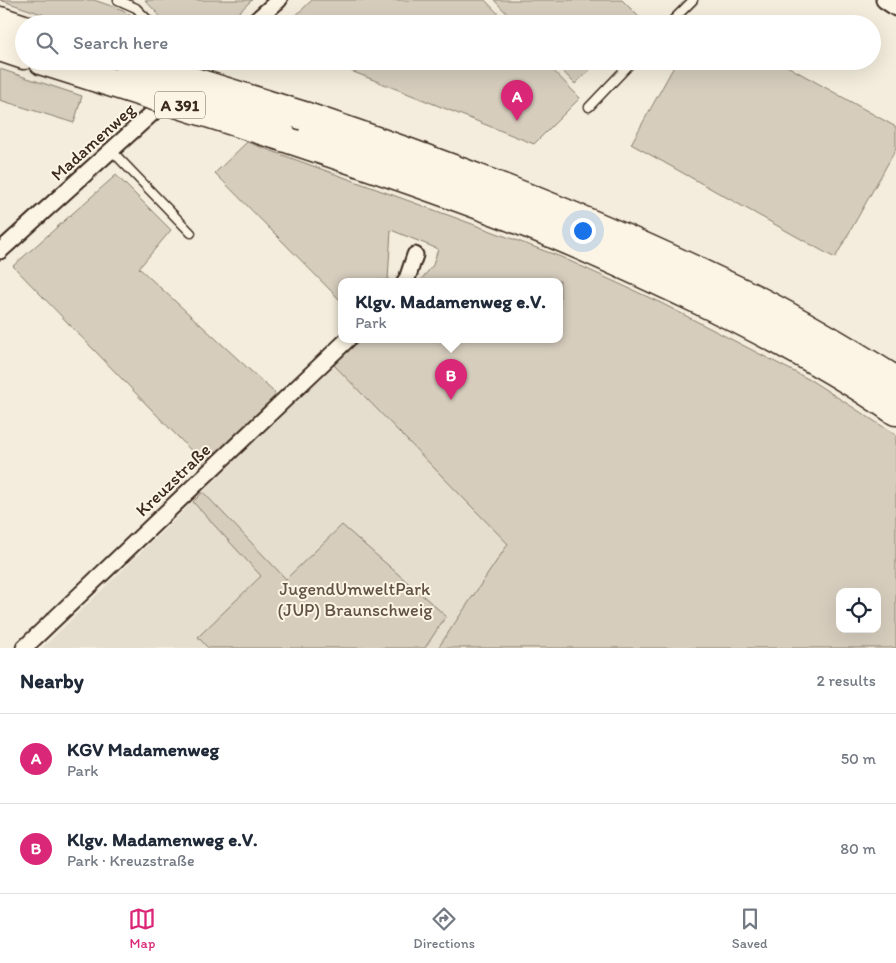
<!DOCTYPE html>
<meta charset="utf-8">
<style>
body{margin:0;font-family:Itim,sans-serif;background:#f2f2f3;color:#1f2937}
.controls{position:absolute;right:15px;bottom:15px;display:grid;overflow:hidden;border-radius:10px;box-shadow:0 5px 20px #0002}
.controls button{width:45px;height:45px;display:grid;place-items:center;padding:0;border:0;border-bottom:1px solid #e0e1e3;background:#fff;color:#1f2937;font:25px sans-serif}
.you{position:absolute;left:582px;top:230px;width:18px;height:18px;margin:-12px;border:4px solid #fff;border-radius:50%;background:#1a73e8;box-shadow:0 0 0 8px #1a73e833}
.badge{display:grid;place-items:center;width:32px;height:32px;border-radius:50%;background:#db2777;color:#fff;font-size:16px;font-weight:700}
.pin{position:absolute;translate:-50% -41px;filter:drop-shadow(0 1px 2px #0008)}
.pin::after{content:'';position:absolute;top:26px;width:18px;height:15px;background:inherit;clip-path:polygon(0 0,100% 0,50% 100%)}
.popup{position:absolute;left:338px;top:278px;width:225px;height:65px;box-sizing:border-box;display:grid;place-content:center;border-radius:10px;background:#fff;filter:drop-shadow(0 1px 4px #0005);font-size:16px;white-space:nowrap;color:#747a83}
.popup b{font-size:19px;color:#1f2937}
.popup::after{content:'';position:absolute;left:50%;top:100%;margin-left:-10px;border:10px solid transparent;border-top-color:#fff}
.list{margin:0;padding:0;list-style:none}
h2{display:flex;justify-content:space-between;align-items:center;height:65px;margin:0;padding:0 20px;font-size:21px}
h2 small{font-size:16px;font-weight:400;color:#747a83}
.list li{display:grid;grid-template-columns:32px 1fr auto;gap:15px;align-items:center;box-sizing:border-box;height:90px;padding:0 20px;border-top:1px solid #e0e1e3}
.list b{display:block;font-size:19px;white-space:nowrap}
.list p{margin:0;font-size:16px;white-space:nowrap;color:#747a83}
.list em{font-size:16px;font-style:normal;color:#747a83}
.icon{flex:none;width:28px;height:28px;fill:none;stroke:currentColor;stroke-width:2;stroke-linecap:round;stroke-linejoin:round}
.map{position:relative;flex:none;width:896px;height:648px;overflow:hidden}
.search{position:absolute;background:#fff;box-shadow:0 5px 20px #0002;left:15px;right:15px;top:15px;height:55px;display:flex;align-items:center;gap:12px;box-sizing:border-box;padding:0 18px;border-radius:28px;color:#747a83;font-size:19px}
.sheet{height:245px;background:#fff}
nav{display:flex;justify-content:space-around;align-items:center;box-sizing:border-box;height:70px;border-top:1px solid #e0e1e3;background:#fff;font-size:14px;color:#747a83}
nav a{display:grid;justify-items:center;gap:2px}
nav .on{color:#db2777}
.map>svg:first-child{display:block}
</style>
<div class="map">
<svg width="896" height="648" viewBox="0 0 896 648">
<rect width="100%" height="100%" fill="#f4eddd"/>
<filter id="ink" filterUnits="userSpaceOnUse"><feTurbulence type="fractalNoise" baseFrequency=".02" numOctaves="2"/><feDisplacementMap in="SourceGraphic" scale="10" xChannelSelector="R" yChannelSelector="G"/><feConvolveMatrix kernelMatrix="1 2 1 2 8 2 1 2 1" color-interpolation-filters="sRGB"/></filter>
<g filter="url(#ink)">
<path fill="#e5ddce" d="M 334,365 L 509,544 L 438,648 L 42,648 Z"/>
<g fill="#d6cdbd" stroke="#887c6e" fill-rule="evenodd">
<path d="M 0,0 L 94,0 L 123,10 L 141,24 L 71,24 Z"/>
<path d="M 145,0 L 252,0 L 226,24 L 167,24 Z"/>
<path d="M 312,0 L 485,0 L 508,24 L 287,24 Z"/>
<path d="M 494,0 L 622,0 L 642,20 L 638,24 L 517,24 Z"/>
<path d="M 326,61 L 544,61 L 580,98 L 534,144 Z"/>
<path d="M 553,61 L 599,61 L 575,84 Z"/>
<path d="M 677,61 L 778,61 L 896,127 L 896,149 L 835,258 L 631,144 Z"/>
<path d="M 0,69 L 82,96 L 74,123 L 0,100 Z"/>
<path d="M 247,142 L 456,218 L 561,257 L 661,303 L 812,381 L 896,435 L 896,648 L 438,648 L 508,544 L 334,365 L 361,339 L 560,339 L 560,281 L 420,281 L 433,265 L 438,249 L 391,230 L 388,280 L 342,281 L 342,302 L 215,173 ZM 840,592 L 877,592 L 877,629 L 840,629 Z"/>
<path d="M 116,175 L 171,230 L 139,268 L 277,395 L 206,466 L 13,266 Z"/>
<path d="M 203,492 L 286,579 L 342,525 L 446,616 L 425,648 L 208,648 L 198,637 L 261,576 L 193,502 Z"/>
</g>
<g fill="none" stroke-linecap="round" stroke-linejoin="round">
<g stroke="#3b2a1e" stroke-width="11">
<g id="lane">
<path d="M 118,0 L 136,8 L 152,24"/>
<path d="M 669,24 L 693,0"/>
<path d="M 589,107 L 633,61"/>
<path d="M 112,151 L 191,233"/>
</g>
</g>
<g stroke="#3b2a1e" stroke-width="19">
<g id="street">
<path d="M 884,0 L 896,8"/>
<path d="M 252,24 L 279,0"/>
<path d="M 187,83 L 210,61"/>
<path d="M 0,251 L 169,98"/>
<path d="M 405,281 L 407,279 L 415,255"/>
<path d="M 24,648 L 348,339"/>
</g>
</g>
<g stroke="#3b2a1e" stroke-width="31">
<g id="highway">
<path d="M 0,21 L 24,29"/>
<path d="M 0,47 L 24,55"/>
<path d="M 43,61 L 78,72"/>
<path d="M 304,116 C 437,161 567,210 694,270 C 714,280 735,289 755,299 C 804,324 850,352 896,381"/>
<path d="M 283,137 C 365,164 448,192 529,224 C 585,246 640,272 695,298 C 764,331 833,367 896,411"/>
</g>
</g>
<use href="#lane" stroke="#fcf5e5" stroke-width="8"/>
<use href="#street" stroke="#fcf5e5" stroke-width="15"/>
<use href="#highway" stroke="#fcf5e5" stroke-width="28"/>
<g stroke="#3b2a1e" stroke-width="31" stroke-linecap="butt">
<g id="highway-bridge">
<path d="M 127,61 L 304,116"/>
<path d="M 78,72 L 283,137"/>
</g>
</g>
<use href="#highway-bridge" stroke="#fcf5e5" stroke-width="28"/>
</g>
</g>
<g text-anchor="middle" stroke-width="4" stroke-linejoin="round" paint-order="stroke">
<rect fill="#fcf5e5" stroke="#75675a" stroke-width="1" x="155" y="91.5" width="50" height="27" rx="4"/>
<g font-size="16" font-weight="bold" fill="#3b2a1e">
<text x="180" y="111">A 391</text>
</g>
<g font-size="18" fill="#3b2a1e" stroke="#fcf5e5">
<text transform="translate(93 142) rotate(-42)" y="6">Madamenweg</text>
<text transform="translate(173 480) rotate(-44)" y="6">Kreuzstraße</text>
</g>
<g font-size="18" fill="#625346" stroke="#fcf5e5">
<text x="355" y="595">JugendUmweltPark<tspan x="355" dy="21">(JUP) Braunschweig</tspan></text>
</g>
</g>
</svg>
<div class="controls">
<button><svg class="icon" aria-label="locate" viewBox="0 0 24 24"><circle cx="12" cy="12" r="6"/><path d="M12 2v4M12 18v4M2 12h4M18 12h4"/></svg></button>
</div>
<div class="you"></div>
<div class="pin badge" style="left:517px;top:121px">A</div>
<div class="pin badge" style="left:451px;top:400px">B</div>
<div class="popup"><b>Klgv. Madamenweg e.V.</b>Park</div>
<div class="search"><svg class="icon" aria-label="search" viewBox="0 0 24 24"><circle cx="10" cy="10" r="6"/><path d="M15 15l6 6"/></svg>Search here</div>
</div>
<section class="sheet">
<h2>Nearby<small>2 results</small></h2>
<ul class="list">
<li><span class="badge">A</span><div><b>KGV Madamenweg</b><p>Park</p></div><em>50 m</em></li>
<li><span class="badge">B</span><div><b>Klgv. Madamenweg e.V.</b><p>Park · Kreuzstraße</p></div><em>80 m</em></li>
</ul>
</section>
<nav>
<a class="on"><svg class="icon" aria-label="map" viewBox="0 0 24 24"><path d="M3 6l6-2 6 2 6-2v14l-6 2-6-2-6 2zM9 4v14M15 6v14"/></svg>Map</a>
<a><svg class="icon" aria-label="directions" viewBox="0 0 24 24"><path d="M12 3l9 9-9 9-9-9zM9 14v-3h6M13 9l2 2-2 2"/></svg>Directions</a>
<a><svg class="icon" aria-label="saved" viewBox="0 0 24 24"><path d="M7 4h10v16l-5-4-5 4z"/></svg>Saved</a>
</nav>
